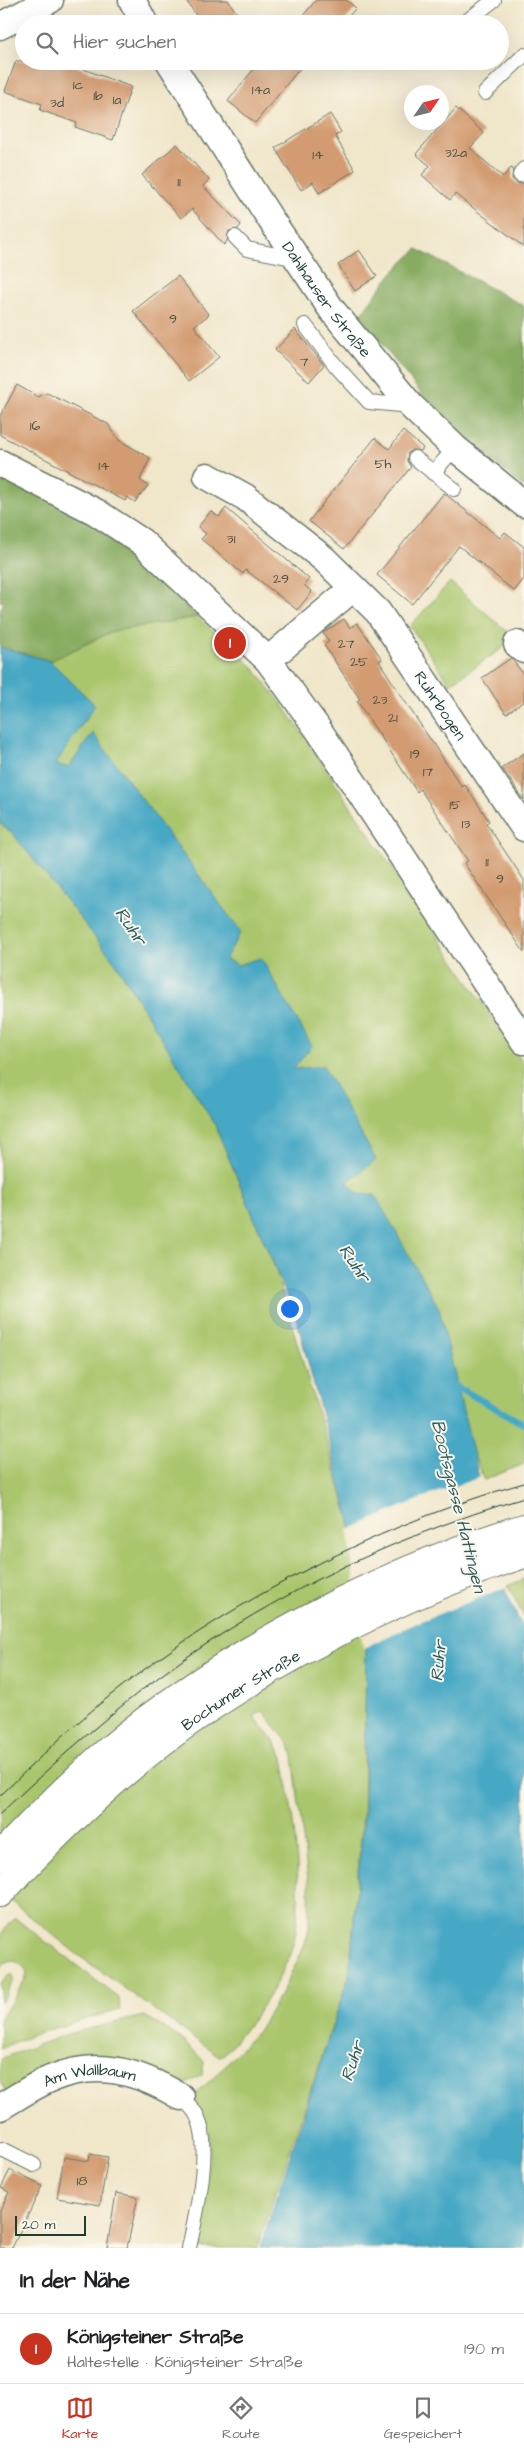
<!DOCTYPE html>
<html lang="de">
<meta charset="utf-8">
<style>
body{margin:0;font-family:"Architects Daughter",sans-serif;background:#f6f6f6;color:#202124}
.compass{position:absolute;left:404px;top:85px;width:45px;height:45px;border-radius:50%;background:#fff;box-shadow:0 5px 20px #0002;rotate:55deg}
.scale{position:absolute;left:15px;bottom:12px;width:71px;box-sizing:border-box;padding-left:5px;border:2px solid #1f3d34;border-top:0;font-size:14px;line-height:18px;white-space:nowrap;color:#1f3d34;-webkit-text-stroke:4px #fbf7ec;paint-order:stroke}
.you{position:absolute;left:289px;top:1308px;width:18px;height:18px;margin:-12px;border:4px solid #fff;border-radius:50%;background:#1a73e8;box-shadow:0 0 0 8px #1a73e833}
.badge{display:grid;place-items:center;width:32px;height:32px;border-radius:50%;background:#c8321e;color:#fff;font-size:16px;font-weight:700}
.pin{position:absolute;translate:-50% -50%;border:2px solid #fff;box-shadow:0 1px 5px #0006}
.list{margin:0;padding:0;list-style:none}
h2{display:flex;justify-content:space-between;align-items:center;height:65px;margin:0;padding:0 20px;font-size:21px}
h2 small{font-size:16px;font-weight:400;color:#757577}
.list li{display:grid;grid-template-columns:32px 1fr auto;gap:15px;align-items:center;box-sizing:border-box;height:70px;padding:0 20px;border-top:1px solid #e0e0e0}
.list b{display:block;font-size:19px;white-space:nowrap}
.list p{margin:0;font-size:16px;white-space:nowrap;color:#757577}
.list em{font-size:16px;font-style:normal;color:#757577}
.icon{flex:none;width:28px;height:28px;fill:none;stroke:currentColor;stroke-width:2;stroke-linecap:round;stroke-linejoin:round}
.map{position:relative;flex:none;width:524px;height:2248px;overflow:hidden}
.search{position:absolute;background:#fff;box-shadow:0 5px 20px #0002;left:15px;right:15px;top:15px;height:55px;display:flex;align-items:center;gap:12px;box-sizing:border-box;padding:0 18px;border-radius:28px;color:#757577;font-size:19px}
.sheet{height:135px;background:#fff}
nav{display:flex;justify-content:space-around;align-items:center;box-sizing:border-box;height:70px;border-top:1px solid #e0e0e0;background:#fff;font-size:14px;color:#757577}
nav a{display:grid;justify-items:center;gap:2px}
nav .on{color:#c8321e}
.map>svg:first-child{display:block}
</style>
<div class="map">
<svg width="524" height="2248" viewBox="0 0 524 2248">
<rect width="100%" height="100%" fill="#fbf7ec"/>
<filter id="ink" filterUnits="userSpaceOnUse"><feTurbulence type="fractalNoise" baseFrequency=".02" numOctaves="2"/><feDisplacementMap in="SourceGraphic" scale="10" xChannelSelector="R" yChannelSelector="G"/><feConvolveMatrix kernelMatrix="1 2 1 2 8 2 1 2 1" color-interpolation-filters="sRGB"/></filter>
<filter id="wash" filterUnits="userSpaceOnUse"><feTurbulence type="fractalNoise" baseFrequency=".0096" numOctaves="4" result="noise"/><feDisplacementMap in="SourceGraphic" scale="20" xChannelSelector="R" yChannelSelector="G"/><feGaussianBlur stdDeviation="1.12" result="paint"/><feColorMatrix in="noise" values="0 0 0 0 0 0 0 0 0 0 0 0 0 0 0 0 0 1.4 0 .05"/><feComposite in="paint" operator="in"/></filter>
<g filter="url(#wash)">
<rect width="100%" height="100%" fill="#f0e6ca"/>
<g fill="#aac66d" stroke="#648250">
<path d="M 450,582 L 516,639 L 450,684 L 410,626 Z"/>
<path d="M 197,617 L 253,667 L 285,708 L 524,1065 L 524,1464 L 484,1480 L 465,1432 L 358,1194 L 347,1181 L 376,1160 L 292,1069 L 261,958 L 238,965 L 224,959 L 174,844 L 92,734 L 69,767 L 54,765 L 95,705 L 50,661 L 113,631 Z"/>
<path d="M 0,823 L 14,835 L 115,962 L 215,1125 L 275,1268 L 350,1521 L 366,1651 L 363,1813 L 349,1976 L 257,2248 L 196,2248 L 210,2154 L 209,2134 L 193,2100 L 193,2096 L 213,2078 L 258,2031 L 281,1994 L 304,1947 L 309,1928 L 309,1888 L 293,1756 L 290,1745 L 263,1711 L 254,1716 L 275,1742 L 283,1758 C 292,1806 308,1910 290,1954 C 275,1992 250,2025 223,2055 L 219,2056 L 78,1955 L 0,1892 Z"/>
<path d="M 524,1579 L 524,1617 L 508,1586 Z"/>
<path d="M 15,1918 L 119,1998 L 120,2009 L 41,2032 L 0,2048 L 0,2020 L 26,1978 L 27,1973 C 20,1959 11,1958 0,1968 L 0,1935 Z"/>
<path d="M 8,1975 L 13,1975 L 13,1981 L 0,2003 L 0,1983 Z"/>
<path d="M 144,2016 C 165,2026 190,2044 204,2062 L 202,2075 L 181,2087 L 139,2067 L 8,2095 L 0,2081 L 0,2059 L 70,2033 Z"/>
</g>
<g fill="#87ab60" stroke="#53744a">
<path d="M 417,249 L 524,306 L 524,488 L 433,408 L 359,316 L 392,273 Z"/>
<path d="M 0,474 L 105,528 L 197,617 L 113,631 L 50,661 L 0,647 L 0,610 L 4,603 L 0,601 Z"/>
</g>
<path fill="#46a8c5" stroke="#32727c" d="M 0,647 L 50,661 L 95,705 L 55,765 L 69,767 L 93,733 L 241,932 L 225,959 L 238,965 L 261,958 L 312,1046 L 293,1069 L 323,1066 L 376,1160 L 347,1182 L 358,1194 L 375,1195 L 439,1308 L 506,1592 L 524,1631 L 524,2248 L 260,2248 L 349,1976 L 364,1813 L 366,1651 L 350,1521 L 296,1317 L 215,1125 L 115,962 L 14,835 L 0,823 Z"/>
<path fill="#f0e6ca" d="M 481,1477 L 507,1587 L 421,1621 L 363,1648 L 348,1530 L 429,1495 Z"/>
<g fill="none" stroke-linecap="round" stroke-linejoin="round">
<path stroke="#46a8c5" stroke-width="7" d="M 450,1383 L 524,1424"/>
</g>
<g id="blocks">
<g fill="#d39b71">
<path d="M 186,0 L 228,0 L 244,24 L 202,24 Z"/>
<path d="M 316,0 L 346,0 L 356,8 L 342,24 L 296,24 Z"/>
<path d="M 16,61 L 62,61 L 131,87 L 113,140 L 75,127 L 77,123 L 40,110 L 42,104 L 5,91 Z"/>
<path d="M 260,61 L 306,61 L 255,123 L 228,101 Z"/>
<path d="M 456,108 L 484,133 L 470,148 L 503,177 L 511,168 L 513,169 L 512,179 L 519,184 L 524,183 L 524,247 L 455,194 L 450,200 L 422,175 L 430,166 L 416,154 Z"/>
<path d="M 330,114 L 341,132 L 335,136 L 355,170 L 319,193 L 313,182 L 301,190 L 275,148 Z"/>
<path d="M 177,144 L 209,180 L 203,186 L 241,225 L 238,229 L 229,231 L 227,241 L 224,245 L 192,209 L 181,218 L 142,175 Z"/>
<path d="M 359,250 L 377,276 L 355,291 L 338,265 Z"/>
<path d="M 178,276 L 209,315 L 194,326 L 219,357 L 189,381 L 133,311 Z"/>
<path d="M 295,329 L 324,365 L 309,382 L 275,350 Z"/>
<path d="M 17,385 L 38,397 L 47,393 L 108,424 L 119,440 L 150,458 L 140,480 L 148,486 L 135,502 L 127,497 L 125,501 L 0,435 L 0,416 Z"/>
<path d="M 403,431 L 423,448 L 421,451 L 412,450 L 408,453 L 407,461 L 411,467 L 344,549 L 309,521 L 375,438 L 389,449 Z"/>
<path d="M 444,493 L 500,538 L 505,532 L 524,547 L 524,579 L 514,591 L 459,546 L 412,604 L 377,575 Z"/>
<path d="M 226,508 L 309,579 L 304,585 L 312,592 L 297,610 L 246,570 L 243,574 L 201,539 L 206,534 L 198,527 L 211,511 L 219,517 Z"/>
<path d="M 344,619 L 350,628 L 357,623 L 382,659 L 379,661 L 402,697 L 462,787 L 465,785 L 489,821 L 486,823 L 524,880 L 524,952 L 464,863 L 468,861 L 420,789 L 417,792 L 369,719 L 357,701 L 360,699 L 324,645 L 329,642 L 323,633 Z"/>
<path d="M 511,658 L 524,675 L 524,701 L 506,714 L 482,678 Z"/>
<path d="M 524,753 L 524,800 L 502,768 Z"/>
<path d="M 90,2154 L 108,2157 L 100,2205 L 57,2198 L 64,2157 L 89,2161 Z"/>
<path d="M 10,2170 L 42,2186 L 12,2248 L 0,2248 L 0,2211 L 9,2192 L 1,2188 Z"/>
<path d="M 116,2193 L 138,2197 L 127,2248 L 107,2248 Z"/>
</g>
</g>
</g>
<g filter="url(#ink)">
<use href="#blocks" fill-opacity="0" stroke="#687868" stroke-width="1"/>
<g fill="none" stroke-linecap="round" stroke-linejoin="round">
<g stroke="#687868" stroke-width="16">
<g id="service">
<path d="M 463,24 L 494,0"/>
<path d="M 485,93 L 524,55"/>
<path d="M 520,175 L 524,169"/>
<path d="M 235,237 L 247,249 L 297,259"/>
<path d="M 305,325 L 336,366 L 369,402 L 410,406"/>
<path d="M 415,458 L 454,489"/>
<path d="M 433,473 L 455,448"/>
<path d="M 181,2097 C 187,2103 195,2110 198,2118 C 212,2148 196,2215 189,2248"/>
<path d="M 0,2150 L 2,2149 L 34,2165"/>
</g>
</g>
<g stroke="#687868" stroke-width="29">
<g id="minor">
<path d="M 132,0 L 145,24"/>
<path d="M 0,26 L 50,0"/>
<path id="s1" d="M 169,61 L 271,220 L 332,310 L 411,406 L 455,448 L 524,504"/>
<path d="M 0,463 L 96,512 L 142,542 L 268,660 L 318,729 L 524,1041"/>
<path id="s2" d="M 207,476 L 245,497 L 324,559 L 378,612 L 524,828"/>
<path d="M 517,644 L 524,650"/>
<path d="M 268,660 L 353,588"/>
<path id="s3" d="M 0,2107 C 16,2098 33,2086 50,2079 C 98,2059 138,2071 181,2097"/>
</g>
</g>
<g stroke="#687868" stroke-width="30">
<g id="primary">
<path d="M 0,1856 C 34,1820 71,1783 109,1750 C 221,1655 383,1571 524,1528"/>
<path id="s4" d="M 0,1893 C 62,1827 130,1761 206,1710 C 305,1644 411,1591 524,1554"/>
</g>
</g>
<use href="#service" stroke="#fff" stroke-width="14"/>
<use href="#minor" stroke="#fff" stroke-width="26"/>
<use href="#primary" stroke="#fff" stroke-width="28"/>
<g stroke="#1f3d34" stroke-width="1">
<path d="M 0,1796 C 29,1768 58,1739 89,1713 C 209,1611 373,1526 524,1483"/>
<path d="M 0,1814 C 46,1770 93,1728 143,1689 C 255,1603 388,1538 524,1498"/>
</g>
</g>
</g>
<g text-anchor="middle" stroke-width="4" stroke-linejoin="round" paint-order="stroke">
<g font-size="14" fill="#4c5443">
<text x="78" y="89">1c</text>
<text x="261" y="94">14a</text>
<text x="98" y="100">1b</text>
<text x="117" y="104">1a</text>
<text x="57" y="107">3d</text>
<text x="456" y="157">32a</text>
<text x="318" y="159">14</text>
<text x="179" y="186">11</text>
<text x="173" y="323">9</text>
<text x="304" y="366">7</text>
<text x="35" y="430">16</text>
<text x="383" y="468">5h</text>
<text x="104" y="470">14</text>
<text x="231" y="543">31</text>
<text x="281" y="583">29</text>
<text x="346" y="648">27</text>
<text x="359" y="666">25</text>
<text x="380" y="704">23</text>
<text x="393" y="722">21</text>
<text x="415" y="758">19</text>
<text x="428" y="776">17</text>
<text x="455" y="809">15</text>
<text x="466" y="828">13</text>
<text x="487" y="866">11</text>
<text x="500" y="883">9</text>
<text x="82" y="2185">18</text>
</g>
<g font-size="16" fill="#1f3d34" stroke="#fbf7ec">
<text dy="6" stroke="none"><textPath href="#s1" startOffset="286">Dahlhauser Straße</textPath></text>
<text dy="6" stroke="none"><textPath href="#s2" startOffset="332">Ruhrbogen</textPath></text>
<text dy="6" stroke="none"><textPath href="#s4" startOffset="316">Bochumer Straße</textPath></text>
<text dy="6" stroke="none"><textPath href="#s3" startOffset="98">Am Wallbaum</textPath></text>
</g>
<g font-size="18" font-style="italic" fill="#2b5d60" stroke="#fbf7ec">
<text transform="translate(131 926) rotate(56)" y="6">Ruhr</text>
<text transform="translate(355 1263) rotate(56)" y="6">Ruhr</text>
<text transform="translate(459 1506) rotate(76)" y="6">Bootsgasse Hattingen</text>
<text transform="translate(438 1661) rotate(-85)" y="6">Ruhr</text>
<text transform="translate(352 2061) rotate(-72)" y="6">Ruhr</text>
</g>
</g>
</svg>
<svg class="compass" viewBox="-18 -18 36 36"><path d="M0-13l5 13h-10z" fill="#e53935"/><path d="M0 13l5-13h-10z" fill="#757577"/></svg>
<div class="scale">20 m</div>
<div class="you"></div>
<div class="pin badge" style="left:230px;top:643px">1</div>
<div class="search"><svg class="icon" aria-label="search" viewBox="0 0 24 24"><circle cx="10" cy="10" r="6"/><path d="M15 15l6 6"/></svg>Hier suchen</div>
</div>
<section class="sheet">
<h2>In der Nähe<small></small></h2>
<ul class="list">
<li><span class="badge">1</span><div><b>Königsteiner Straße</b><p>Haltestelle · Königsteiner Straße</p></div><em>190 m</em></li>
</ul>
</section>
<nav>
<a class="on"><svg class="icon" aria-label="map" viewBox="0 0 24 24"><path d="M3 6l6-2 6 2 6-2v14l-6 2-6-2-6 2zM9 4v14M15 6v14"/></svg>Karte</a>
<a><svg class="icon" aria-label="directions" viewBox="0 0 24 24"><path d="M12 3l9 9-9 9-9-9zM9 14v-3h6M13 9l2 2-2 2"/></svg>Route</a>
<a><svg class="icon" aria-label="saved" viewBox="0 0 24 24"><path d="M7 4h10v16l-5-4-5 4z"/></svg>Gespeichert</a>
</nav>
